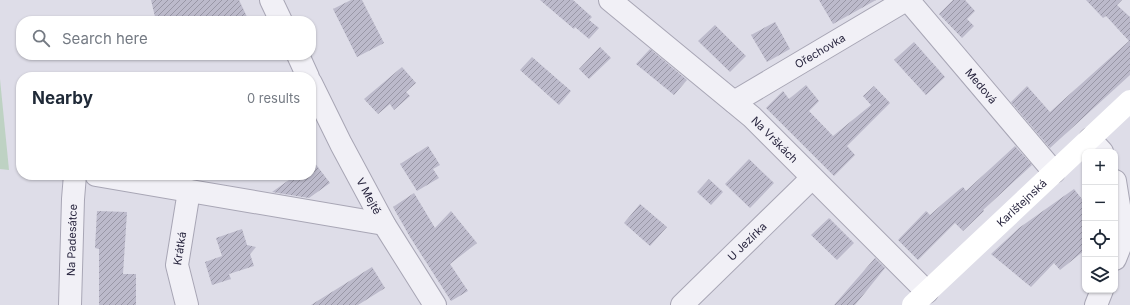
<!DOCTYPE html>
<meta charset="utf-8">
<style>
body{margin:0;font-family:Inter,sans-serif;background:#f2f2f3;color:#1f2937}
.controls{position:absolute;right:12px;bottom:12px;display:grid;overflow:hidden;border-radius:8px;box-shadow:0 1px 3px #0004}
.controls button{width:36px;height:36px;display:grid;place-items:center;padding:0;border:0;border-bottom:1px solid #e0e1e3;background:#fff;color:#1f2937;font:20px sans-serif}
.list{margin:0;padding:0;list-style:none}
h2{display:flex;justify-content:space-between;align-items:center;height:52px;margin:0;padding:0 16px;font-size:17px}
h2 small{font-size:13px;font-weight:400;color:#747a83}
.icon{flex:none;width:22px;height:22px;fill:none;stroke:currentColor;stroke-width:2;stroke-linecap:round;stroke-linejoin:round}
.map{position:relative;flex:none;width:1130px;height:305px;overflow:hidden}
.search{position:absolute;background:#fff;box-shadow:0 1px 3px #0004;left:16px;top:16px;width:300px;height:44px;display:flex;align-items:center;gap:10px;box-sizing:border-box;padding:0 14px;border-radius:16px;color:#747a83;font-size:15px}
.panel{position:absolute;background:#fff;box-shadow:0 1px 3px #0004;left:16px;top:72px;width:300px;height:108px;border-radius:16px}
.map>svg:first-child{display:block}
</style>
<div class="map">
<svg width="1130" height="305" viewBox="0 0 1130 305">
<defs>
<pattern id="building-hatch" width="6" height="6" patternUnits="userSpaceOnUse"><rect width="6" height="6" fill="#bcbacb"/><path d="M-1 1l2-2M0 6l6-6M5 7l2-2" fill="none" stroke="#9997a6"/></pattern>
</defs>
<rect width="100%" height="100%" fill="#dedde8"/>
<path fill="#bed2c3" d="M 0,79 L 9,170 L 0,169 Z"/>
<g fill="url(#building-hatch)">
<path d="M 151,0 L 239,0 L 249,21 L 156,21 Z"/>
<path d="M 351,0 L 362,0 L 384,43 L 357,57 L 333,9 Z"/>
<path d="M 540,0 L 573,0 L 592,17 L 589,20 L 599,28 L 589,39 L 575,27 L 574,29 Z"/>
<path d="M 819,0 L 876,0 L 833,24 Z"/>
<path d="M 953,0 L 965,0 L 975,11 L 967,19 L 974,26 L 962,38 L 939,14 Z"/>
<path d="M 1086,0 L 1122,0 L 1117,5 L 1130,17 L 1130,75 L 1050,148 L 1011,102 L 1027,86 L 1050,112 L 1129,41 L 1106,16 L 1103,18 Z"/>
<path d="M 775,22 L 790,49 L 767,62 L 751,35 Z"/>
<path d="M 715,25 L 746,56 L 730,72 L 698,41 Z"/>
<path d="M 914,42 L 945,77 L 926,95 L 894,60 Z"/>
<path d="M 600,47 L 611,58 L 589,79 L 579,69 Z"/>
<path d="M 650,49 L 687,80 L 674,95 L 636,64 Z"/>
<path d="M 532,57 L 571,91 L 559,105 L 520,70 Z"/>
<path d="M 402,67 L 416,83 L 406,92 L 410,96 L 394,110 L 390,104 L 378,114 L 364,99 Z"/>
<path d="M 806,85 L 819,101 L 809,111 L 833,136 L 871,105 L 863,96 L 874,86 L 890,103 L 847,146 L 855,155 L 834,176 L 766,108 L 783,91 L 789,99 Z"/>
<path d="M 428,146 L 440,165 L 433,169 L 439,178 L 417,191 L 400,164 Z"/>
<path d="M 1015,146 L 1032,165 L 983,210 L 984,211 L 963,231 L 955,223 L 918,260 L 898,240 L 926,211 L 930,215 L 947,200 L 960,189 L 963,187 L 966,191 Z"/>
<path d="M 311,158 L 330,183 L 309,198 L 272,192 L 296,175 L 311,175 Z"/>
<path d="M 749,159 L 774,183 L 750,208 L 725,184 Z"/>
<path d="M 709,179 L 723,192 L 711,205 L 697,192 Z"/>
<path d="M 1074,189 L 1085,203 L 1085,250 L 1060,270 L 1054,263 L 1031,287 L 991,254 L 1019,228 Z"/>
<path d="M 414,193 L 435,228 L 451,211 L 477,243 L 450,264 L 468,291 L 451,301 L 410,237 L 393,207 Z"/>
<path d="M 640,204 L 667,227 L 650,246 L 624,223 Z"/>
<path d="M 97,211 L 127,212 L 123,274 L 136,274 L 136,305 L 99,305 L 99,249 L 95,248 Z"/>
<path d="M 829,218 L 854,243 L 837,260 L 811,235 Z"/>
<path d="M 242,229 L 247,245 L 256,247 L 250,254 L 254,266 L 229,274 L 231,279 L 212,285 L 205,262 L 222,256 L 216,238 Z"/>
<path d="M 875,258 L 885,268 L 855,305 L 834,305 Z"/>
<path d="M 372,267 L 385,288 L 358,305 L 311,305 Z"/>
</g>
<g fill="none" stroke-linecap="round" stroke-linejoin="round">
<g stroke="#a8a6b5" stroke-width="24">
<g id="street">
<path d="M 271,0 L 281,21"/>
<path id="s1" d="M 610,0 L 752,117 L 927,292"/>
<path id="s2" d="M 908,0 L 1054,172"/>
<path d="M 298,55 L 308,77"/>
<path id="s3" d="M 311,83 L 341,144 L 384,224 L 435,305"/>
<path id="s4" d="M 734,102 L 906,0"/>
<path d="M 1090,139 L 1102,152"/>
<path d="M 96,175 L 384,224"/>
<path d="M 1115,181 L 1120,212 L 1123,239 L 1115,259"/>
<path id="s5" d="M 70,305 L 73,199 L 75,175"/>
<path id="s6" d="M 187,305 L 177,265 L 189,191"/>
<path id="s7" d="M 682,305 L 812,178"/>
<path d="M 1096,305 L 1102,290"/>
</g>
</g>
<use href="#street" stroke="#f1f0f6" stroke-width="22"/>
<path stroke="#fff" stroke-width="22" id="s8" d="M 913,305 L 1130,101"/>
</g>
<g text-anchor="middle" stroke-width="3" stroke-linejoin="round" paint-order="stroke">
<g font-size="11" fill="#29263f" stroke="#ededf5">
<text dy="4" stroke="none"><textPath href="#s4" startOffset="100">Ořechovka</textPath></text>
<text dy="4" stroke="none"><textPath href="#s2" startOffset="113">Medová</textPath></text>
<text dy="4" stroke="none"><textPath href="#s1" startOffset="216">Na Vrškách</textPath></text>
<text dy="4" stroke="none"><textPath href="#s3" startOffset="127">V Mejtě</textPath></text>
<text dy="4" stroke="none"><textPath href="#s8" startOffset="149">Karlštejnská</textPath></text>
<text dy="4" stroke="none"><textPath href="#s5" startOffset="65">Na Padesátce</textPath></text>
<text dy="4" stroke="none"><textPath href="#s7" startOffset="91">U Jezírka</textPath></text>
<text dy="4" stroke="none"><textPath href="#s6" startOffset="58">Krátká</textPath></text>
</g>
</g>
</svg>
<div class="controls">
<button>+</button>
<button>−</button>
<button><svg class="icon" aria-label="locate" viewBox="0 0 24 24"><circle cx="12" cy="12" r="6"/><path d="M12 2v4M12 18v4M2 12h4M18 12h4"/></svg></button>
<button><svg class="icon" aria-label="layers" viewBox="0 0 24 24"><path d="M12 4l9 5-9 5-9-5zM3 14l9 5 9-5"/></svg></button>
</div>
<div class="search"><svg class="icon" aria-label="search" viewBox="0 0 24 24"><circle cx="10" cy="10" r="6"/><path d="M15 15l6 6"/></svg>Search here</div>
<section class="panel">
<h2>Nearby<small>0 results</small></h2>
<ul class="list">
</ul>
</section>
</div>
